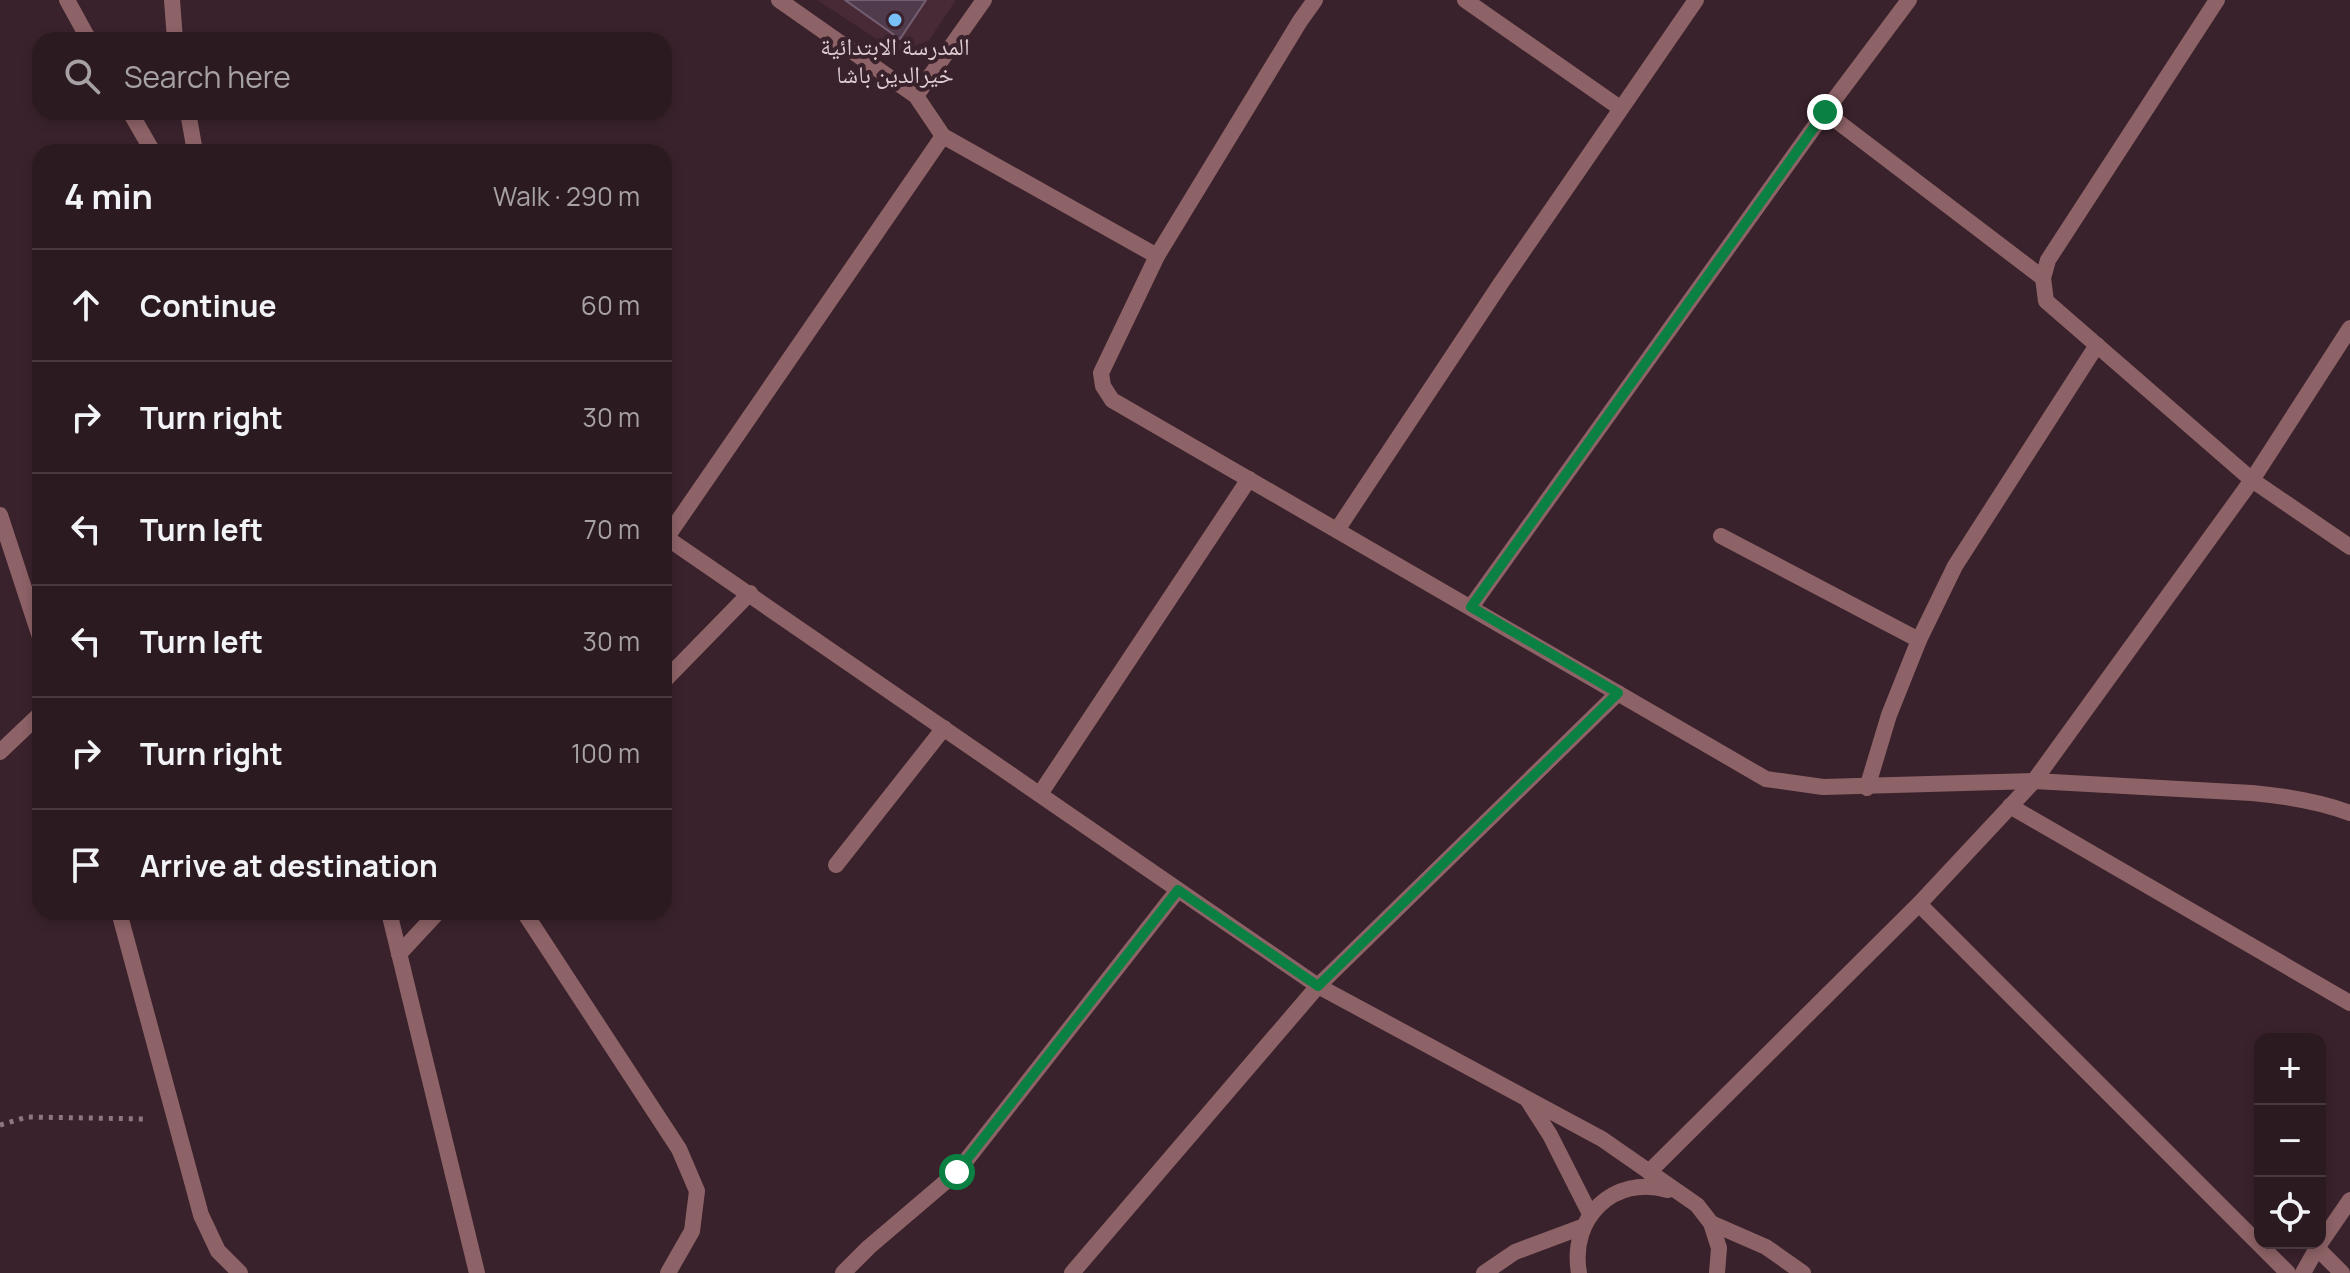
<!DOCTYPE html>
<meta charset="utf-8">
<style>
body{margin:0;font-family:Manrope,"Noto Naskh Arabic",sans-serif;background:#34232a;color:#f1f3f6}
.controls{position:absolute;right:24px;bottom:24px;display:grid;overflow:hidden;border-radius:16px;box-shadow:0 4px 12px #0003}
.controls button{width:72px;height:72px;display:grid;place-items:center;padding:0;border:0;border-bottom:2px solid #48383f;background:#2c1a21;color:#f1f3f6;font:40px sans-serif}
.stop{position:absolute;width:24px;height:24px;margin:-18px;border:6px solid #0b8043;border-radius:50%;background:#fff}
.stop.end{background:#0b8043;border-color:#fff;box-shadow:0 2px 8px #0008}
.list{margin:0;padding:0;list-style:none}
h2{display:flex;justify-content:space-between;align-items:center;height:104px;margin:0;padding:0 32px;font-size:34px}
h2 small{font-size:26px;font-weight:400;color:#a6a1a5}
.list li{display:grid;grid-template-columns:52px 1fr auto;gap:24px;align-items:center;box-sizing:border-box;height:112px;padding:0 32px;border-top:2px solid #48383f}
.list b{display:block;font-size:30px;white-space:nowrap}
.list em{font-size:26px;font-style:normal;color:#a6a1a5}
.icon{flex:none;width:44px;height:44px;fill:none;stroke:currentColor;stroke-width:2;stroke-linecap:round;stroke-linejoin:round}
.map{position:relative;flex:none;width:2350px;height:1273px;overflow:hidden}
.search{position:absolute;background:#2c1a21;box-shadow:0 4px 12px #0003;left:32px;top:32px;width:640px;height:88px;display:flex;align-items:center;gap:20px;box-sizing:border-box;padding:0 28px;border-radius:24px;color:#a6a1a5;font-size:30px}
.panel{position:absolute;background:#2c1a21;box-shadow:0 4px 12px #0003;left:32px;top:144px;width:640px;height:776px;border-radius:24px}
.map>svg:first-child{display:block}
</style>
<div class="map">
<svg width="2350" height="1273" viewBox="0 0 2350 1273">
<rect width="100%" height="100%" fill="#3a222c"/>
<path fill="#482936" d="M 817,0 L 956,0 L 929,40 L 898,53 Z"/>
<path fill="#503b4d" stroke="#735d70" stroke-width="2" d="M 845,0 L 926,0 L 900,39 Z"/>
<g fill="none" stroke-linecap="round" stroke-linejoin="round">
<path stroke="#8c777f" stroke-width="5" stroke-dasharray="4 6" stroke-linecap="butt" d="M 0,1125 L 27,1117 L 146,1119"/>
<g stroke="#8e6367" stroke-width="16">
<path d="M 172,0 L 175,40"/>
<path d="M 779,0 L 916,96 L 943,136 L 1157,256"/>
<path d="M 1315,0 L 1300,21 L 1157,256 L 1101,373 L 1103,386 L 1112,400 L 1766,779 L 1823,787 L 2034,781 L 2252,793 C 2285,796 2318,801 2350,813"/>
<path d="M 1465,0 L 1620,108"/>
<path d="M 2217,0 L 2048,260 L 2043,278 L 2046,301 L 2252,480 L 2350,547"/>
<path d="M 916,96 L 984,0"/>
<path d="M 188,112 L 195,152"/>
<path d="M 1825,112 L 2043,278"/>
<path d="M 0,515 L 40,637"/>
<path d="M 1337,530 L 1501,283 L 1696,0"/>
<path d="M 664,536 L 1318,986 L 1602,1139 L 1697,1205 L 1711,1223 L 1719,1248 L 1717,1273"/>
<path d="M 1721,536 L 1919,640"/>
<path d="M 667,537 L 943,136"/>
<path d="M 1471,607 L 1825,112 L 1909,0"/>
<path d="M 664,681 L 750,593"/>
<path d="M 0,752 L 40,714"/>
<path d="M 1867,788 L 1889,715 L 1919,640 L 1955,566 L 2097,345"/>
<path d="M 1040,794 L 1249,479"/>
<path d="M 2010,806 L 2350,1003"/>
<path d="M 836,865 L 944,728"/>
<path d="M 1919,904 L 2288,1273"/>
<path d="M 119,912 L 201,1215 L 218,1251 L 240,1273"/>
<path d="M 524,912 L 679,1149 L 697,1191 L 692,1231 L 668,1273"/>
<path d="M 399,954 L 438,912"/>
<path d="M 1527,1099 L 1550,1135 L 1590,1214"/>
<path d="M 1649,1172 L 1919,904 L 2034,781 L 2252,480 L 2350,328"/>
<path d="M 1711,1223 L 1766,1247 L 1803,1273"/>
<path d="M 2317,1248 L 2342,1273"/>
<path d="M 843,1273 L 869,1247 L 957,1172 L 1178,890"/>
<path d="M 1072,1273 L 1318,986 L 1618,693"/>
<path d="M 1484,1273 L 1515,1252 L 1582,1227"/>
<path d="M 1579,1273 C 1569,1218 1614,1174 1668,1190"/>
<path d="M 2303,1273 L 2317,1248 L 2350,1200"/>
</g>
<g stroke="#8e6367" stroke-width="16">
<path d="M 67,0 L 89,40"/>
<path d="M 130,112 L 153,152"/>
<path d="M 389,912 L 477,1273"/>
</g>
</g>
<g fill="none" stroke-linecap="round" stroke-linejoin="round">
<path stroke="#0b8043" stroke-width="10" d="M 957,1172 L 1178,890 L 1318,986 L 1618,693 L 1471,607 L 1825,112"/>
</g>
<circle fill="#79bff8" stroke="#3a222c" stroke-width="3" cx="895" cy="20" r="8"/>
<g text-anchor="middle" stroke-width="8" stroke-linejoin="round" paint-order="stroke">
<g font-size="24" fill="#ddccd2" stroke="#3a222c">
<text x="895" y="55">المدرسة الابتدائية<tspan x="895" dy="28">خيرالدين باشا</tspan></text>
</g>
</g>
</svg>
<div class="controls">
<button>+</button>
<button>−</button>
<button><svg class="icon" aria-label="locate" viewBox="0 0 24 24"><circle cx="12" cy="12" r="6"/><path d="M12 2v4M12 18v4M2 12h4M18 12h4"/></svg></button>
</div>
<div class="stop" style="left:957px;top:1172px"></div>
<div class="stop end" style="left:1825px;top:112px"></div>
<div class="search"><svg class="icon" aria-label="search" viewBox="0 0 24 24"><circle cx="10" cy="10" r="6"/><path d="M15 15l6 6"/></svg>Search here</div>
<section class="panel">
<h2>4 min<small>Walk · 290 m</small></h2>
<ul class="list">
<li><svg class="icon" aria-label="ahead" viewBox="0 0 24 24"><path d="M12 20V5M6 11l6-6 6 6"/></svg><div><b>Continue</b></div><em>60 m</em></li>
<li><svg class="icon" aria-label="right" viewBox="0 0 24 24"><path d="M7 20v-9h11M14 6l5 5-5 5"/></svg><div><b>Turn right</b></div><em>30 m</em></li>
<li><svg class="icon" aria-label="left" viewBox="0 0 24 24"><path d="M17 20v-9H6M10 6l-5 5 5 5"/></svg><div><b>Turn left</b></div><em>70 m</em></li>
<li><svg class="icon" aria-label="left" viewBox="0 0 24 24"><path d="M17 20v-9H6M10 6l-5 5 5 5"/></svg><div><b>Turn left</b></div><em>30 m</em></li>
<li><svg class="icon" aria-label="right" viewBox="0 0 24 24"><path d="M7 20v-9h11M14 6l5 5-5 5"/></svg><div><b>Turn right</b></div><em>100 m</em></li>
<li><svg class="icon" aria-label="arrive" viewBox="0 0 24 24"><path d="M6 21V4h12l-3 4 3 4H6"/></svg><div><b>Arrive at destination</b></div></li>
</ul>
</section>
</div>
